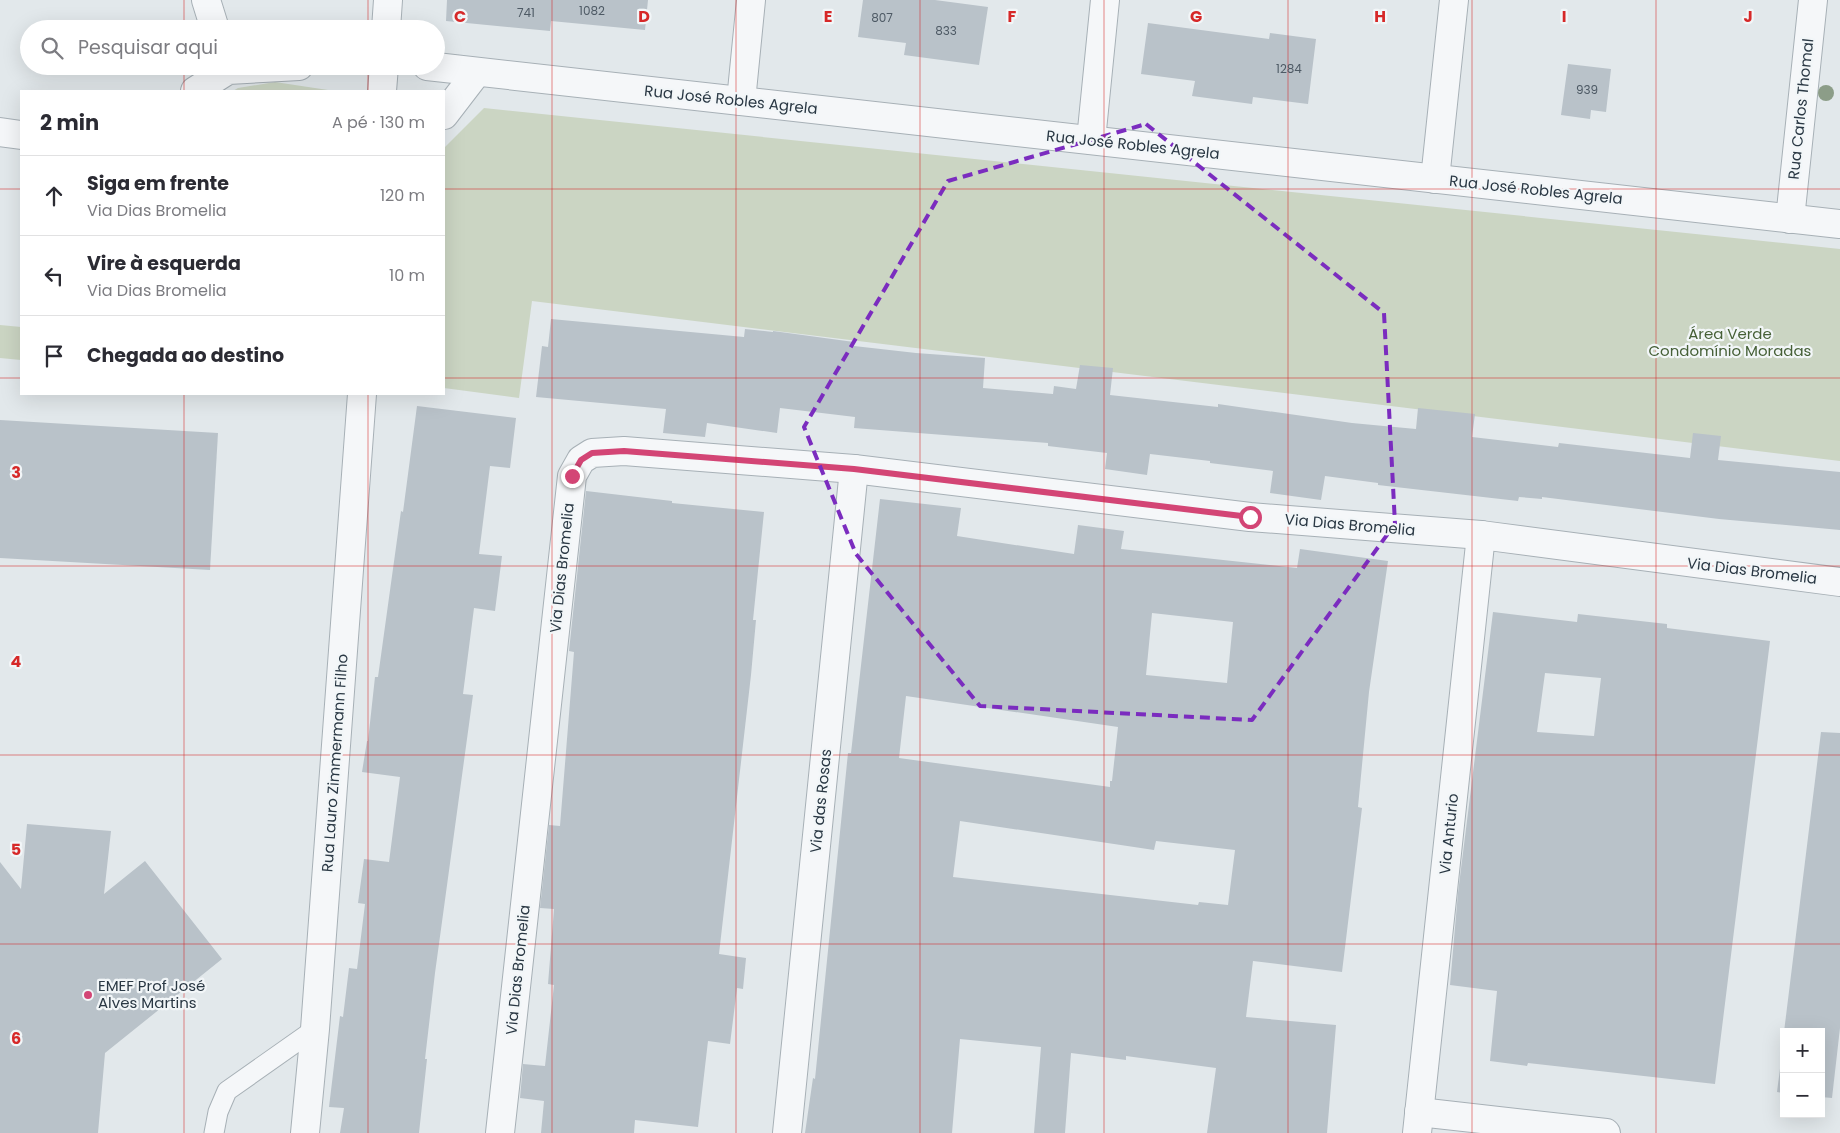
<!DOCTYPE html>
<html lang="pt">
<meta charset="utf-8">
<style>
body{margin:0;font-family:Poppins,sans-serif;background:#f7f7f7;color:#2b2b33}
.controls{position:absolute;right:15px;bottom:15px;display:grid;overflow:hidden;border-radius:0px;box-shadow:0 5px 20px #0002}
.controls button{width:45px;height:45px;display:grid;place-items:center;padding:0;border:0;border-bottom:1px solid #e1e1e2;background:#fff;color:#2b2b33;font:25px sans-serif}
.stop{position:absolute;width:15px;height:15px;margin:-11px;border:4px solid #d34575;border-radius:50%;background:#fff}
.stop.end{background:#d34575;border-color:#fff;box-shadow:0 1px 5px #0008}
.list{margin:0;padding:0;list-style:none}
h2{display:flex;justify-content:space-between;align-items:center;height:65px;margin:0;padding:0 20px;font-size:21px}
h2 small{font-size:16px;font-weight:400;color:#7c7c81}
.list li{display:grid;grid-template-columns:32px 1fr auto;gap:15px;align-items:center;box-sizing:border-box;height:80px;padding:0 20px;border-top:1px solid #e1e1e2}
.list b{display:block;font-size:19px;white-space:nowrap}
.list p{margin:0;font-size:16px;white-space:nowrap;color:#7c7c81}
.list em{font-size:16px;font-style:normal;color:#7c7c81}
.icon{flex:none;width:28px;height:28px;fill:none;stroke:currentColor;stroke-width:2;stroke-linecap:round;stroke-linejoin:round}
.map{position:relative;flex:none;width:1840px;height:1133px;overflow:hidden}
.search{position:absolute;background:#fff;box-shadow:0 5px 20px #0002;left:20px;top:20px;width:425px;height:55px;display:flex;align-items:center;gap:12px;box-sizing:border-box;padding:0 18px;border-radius:28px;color:#7c7c81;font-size:19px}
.panel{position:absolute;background:#fff;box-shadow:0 5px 20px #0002;left:20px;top:90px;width:425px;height:305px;border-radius:0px}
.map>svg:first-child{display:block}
</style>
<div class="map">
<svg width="1840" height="1133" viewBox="0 0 1840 1133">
<rect width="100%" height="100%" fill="#e2e8eb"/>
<g fill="#cbd5c3">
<path d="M 275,82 L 328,90 L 330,91 L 233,91 L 238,88 Z"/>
<path d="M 484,108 L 1840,249 L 1840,461 L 532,301 L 519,398 L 444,388 L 444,148 Z"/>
<path d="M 0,325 L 21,327 L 21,360 L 0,358 Z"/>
</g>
<g fill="#b9c2c9" fill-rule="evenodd">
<path d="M 447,0 L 648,0 L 645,30 L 551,21 L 550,31 L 446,21 Z"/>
<path d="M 863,0 L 935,0 L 988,7 L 979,65 L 904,55 L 906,43 L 858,37 Z"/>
<path d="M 1148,23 L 1269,39 L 1270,33 L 1316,39 L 1308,104 L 1253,97 L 1252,104 L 1192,96 L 1195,81 L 1141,74 Z"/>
<path d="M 1568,64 L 1611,69 L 1606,112 L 1591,110 L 1590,119 L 1561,115 Z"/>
<path d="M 551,319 L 744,337 L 745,329 L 773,332 L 773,331 L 854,342 L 854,346 L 916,353 L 985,358 L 983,388 L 1053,394 L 1054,386 L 1076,389 L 1080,365 L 1113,368 L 1110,395 L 1218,407 L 1218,404 L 1352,423 L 1416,429 L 1418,408 L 1475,414 L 1472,437 L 1558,447 L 1559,443 L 1690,458 L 1693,433 L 1721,436 L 1718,460 L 1840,472 L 1840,530 L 1719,519 L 1542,497 L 1542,499 L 1519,497 L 1518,501 L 1378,485 L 1378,483 L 1325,476 L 1321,500 L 1270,493 L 1273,471 L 1210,463 L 1210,461 L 1150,454 L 1147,475 L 1105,469 L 1107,453 L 1048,446 L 1048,443 L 854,428 L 855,417 L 780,408 L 777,433 L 707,423 L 705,437 L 663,433 L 666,409 L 536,397 L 542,346 L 548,347 Z"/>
<path d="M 417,406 L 516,418 L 510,468 L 490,466 L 479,554 L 502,556 L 495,611 L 474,608 L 463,694 L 473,695 L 435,973 L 425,1059 L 427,1059 L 419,1133 L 340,1133 L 344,1108 L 329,1107 L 340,1016 L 343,1017 L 349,968 L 357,969 L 365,904 L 358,903 L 364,859 L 389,862 L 400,777 L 362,772 L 367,741 L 368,741 L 375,677 L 378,677 L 401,511 L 403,512 Z"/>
<path d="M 0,420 L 218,433 L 210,570 L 0,558 Z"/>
<path d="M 586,491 L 672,501 L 672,503 L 764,512 L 753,620 L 756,620 L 751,675 L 719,954 L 746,958 L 743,989 L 737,988 L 730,1044 L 708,1041 L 698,1127 L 635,1120 L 634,1133 L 541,1133 L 544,1101 L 520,1098 L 523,1064 L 545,1066 L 554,985 L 548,984 L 554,909 L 540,908 L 549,825 L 560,826 L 574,652 L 569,651 Z"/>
<path d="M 880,499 L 961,508 L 957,536 L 1074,554 L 1078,525 L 1124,531 L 1121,549 L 1297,568 L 1300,549 L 1388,561 L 1369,692 L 1358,807 L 1362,808 L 1342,972 L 1253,961 L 1246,1017 L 1336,1025 L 1327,1133 L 1207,1133 L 1216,1068 L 1126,1056 L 1126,1060 L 1071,1053 L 1065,1133 L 1034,1133 L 1041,1047 L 960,1039 L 952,1133 L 805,1133 L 813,1078 L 815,1079 L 848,753 L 851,753 ZM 1152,613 L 1233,622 L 1227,683 L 1146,675 ZM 906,696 L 1118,727 L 1112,781 L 1110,781 L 1110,787 L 899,758 ZM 960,821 L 1154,850 L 1156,841 L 1235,850 L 1228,905 L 1199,902 L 1198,905 L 953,877 Z"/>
<path d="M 1493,612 L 1577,622 L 1578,614 L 1667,624 L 1667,628 L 1770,641 L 1715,1084 L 1528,1063 L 1527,1066 L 1490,1061 L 1497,991 L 1450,985 L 1458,893 ZM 1545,673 L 1601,678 L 1594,736 L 1537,732 Z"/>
<path d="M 1821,732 L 1840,733 L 1840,1028 L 1832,1098 L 1821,1097 L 1821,1032 L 1784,1032 Z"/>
<path d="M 27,824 L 111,831 L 104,894 L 145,861 L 222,959 L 105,1053 L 98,1133 L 0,1133 L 0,862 L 21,889 Z"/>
<path d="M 1784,1037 L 1784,1093 L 1777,1092 Z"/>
</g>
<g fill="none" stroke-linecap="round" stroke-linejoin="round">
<g stroke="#a7b0b6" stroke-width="21">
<path id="lane" d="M 214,1133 L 218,1112 L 227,1091 L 315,1029"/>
</g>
<g stroke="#a7b0b6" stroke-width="30">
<g id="street">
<path d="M 206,0 L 215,29"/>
<path d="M 386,29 L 388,0"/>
<path d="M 427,66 L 1840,224"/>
<path d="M 195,91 L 228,70 L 299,66"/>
<path d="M 382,91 L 384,66"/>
<path d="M 741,101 L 751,0"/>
<path d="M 444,115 L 477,72"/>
<path d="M 0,132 L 21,135"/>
<path d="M 1091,140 L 1105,0"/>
<path d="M 1435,179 L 1454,0"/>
<path d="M 1790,219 L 1813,0"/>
<path d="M 1419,1112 L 1606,1133"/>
<path d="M 305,1133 L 315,1029 L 362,394"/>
<path d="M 500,1133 L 572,476 L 581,460 L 592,453 L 624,451 L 854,469 L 1250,517 L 1481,535 L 1840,582"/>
<path d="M 787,1133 L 854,469"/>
<path d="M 1417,1133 L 1481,535"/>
</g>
</g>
<use href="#lane" stroke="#f5f7f9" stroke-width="19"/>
<use href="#street" stroke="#f5f7f9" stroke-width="28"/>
</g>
<circle fill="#8c9d88" cx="1826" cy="93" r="8"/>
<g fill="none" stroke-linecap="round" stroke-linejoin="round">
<path stroke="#d34575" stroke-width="6" d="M 572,476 L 581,460 L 592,453 L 624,451 L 854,469 L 1250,517"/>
</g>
<path fill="none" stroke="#7b2cbf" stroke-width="4" stroke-dasharray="10 6" stroke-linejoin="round" d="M 1146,124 L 1384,313 L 1395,524 L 1252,720 L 980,706 L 856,554 L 804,427 L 948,181 Z"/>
<path fill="none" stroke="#d62828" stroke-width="1" stroke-opacity="0.55" d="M 184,0 L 184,29M 368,0 L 368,29M 552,0 L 552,1133M 736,0 L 736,1133M 920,0 L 920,1133M 1104,0 L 1104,1133M 1288,0 L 1288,1133M 1472,0 L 1472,1133M 1656,0 L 1656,1133M 184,66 L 184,91M 368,66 L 368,91M 0,189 L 21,189M 444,189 L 1840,189M 0,378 L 21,378M 444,378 L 1840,378M 184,394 L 184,1133M 368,394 L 368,1133M 0,566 L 1840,566M 0,755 L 1840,755M 0,944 L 1840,944"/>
<circle fill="#d34575" stroke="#f2f6f8" stroke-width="2" cx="88" cy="995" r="5"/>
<g text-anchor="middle" stroke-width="4.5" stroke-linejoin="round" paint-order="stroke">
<g font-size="12" fill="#4e5a65">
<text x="592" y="15">1082</text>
<text x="526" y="17">741</text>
<text x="882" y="22">807</text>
<text x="946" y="35">833</text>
<text x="1289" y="73">1284</text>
<text x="1587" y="94">939</text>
</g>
<g font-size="15" fill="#2a3844" stroke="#f2f6f8">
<text transform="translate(731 100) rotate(6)" y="5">Rua José Robles Agrela</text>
<text transform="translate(1801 109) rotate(-84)" y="5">Rua Carlos Thomal</text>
<text transform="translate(1133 145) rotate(6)" y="5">Rua José Robles Agrela</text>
<text transform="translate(1536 190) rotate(6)" y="5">Rua José Robles Agrela</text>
<text transform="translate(1350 525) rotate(5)" y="5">Via Dias Bromelia</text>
<text transform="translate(562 568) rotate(-84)" y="5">Via Dias Bromelia</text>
<text transform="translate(1752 571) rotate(7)" y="5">Via Dias Bromelia</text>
<text transform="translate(335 763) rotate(-86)" y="5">Rua Lauro Zimmermann Filho</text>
<text transform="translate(821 801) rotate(-84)" y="5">Via das Rosas</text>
<text transform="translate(1449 834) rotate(-84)" y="5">Via Anturio</text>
<text transform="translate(518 970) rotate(-84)" y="5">Via Dias Bromelia</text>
</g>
<g font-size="15" fill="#466037" stroke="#f2f6f8">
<text x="1730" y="339">Área Verde<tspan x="1730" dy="17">Condomínio Moradas</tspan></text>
</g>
<g font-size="15" fill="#2a3844" stroke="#f2f6f8" text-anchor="start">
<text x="98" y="991">EMEF Prof José<tspan x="98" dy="17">Alves Martins</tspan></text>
</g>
</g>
<g font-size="16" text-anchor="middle" font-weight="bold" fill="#d62828" stroke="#f2f6f8" stroke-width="4.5" stroke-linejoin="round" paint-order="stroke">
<text x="460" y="22">C</text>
<text x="644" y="22">D</text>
<text x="828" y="22">E</text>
<text x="1012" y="22">F</text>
<text x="1196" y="22">G</text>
<text x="1380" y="22">H</text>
<text x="1564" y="22">I</text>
<text x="1748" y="22">J</text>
<text x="16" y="478">3</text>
<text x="16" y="667">4</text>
<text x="16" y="855">5</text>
<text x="16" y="1044">6</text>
</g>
</svg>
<div class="controls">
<button>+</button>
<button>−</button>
</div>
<div class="stop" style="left:1250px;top:517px"></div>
<div class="stop end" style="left:572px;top:476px"></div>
<div class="search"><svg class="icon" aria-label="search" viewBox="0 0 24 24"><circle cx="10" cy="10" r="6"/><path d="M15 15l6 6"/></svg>Pesquisar aqui</div>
<section class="panel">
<h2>2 min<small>A pé · 130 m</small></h2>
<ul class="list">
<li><svg class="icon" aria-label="ahead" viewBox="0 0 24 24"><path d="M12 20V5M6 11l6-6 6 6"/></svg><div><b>Siga em frente</b><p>Via Dias Bromelia</p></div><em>120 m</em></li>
<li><svg class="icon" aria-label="left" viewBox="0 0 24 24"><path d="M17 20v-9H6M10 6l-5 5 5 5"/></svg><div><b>Vire à esquerda</b><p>Via Dias Bromelia</p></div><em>10 m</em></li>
<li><svg class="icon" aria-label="arrive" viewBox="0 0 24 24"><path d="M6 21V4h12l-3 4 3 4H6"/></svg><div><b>Chegada ao destino</b></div></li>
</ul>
</section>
</div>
